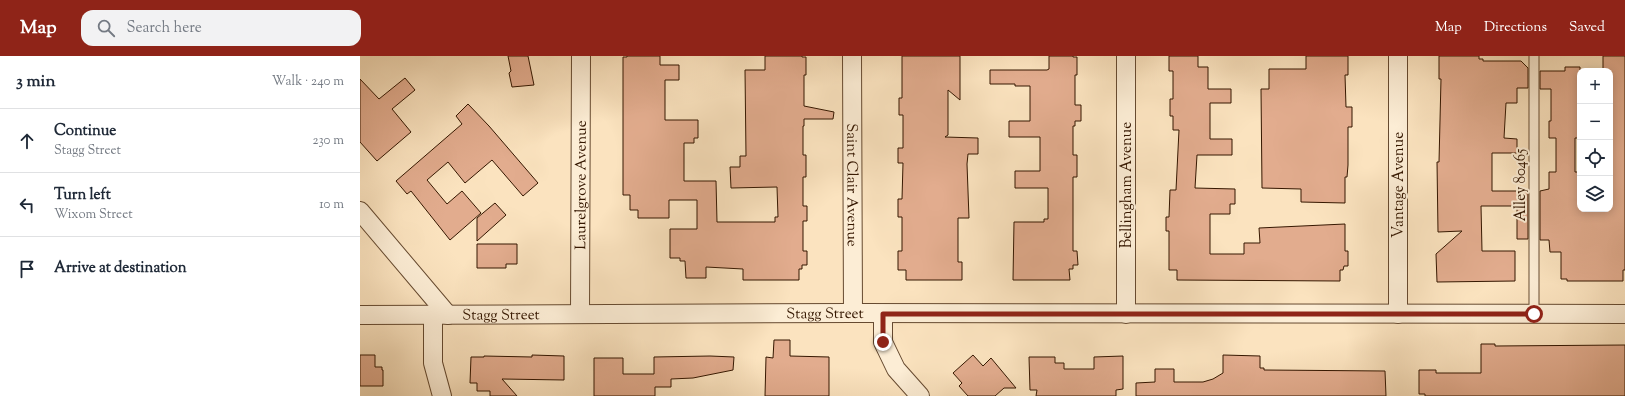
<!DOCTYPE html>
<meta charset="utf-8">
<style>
body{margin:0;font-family:"Sorts Mill Goudy",serif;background:#f2f2f3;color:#1f2937}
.controls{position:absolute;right:12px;top:12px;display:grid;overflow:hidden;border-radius:8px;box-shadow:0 2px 10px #0003}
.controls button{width:36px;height:36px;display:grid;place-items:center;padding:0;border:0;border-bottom:1px solid #e0e1e3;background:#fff;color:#1f2937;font:20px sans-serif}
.stop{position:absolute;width:12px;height:12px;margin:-9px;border:3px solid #8f2418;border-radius:50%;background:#fff}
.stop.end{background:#8f2418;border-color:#fff;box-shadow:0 1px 4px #0008}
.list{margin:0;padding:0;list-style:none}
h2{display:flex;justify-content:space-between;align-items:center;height:52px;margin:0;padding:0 16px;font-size:17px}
h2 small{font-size:13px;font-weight:400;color:#747a83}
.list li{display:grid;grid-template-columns:26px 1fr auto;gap:12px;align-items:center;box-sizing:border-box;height:64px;padding:0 16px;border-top:1px solid #e0e1e3}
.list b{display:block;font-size:15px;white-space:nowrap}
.list p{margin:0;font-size:13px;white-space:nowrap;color:#747a83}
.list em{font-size:13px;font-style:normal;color:#747a83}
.icon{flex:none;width:22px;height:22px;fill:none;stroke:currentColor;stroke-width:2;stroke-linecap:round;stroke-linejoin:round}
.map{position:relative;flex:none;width:1265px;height:340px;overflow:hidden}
header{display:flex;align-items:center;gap:24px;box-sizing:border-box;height:56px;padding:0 20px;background:#8f2418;color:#fff}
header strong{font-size:19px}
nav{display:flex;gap:22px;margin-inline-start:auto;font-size:14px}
.search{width:280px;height:36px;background:#f2f2f3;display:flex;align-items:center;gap:10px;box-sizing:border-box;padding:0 14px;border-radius:12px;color:#747a83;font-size:15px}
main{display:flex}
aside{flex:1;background:#fff}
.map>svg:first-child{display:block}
</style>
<header>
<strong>Map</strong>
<div class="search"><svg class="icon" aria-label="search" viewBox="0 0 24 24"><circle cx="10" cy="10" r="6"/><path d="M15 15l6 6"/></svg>Search here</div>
<nav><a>Map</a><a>Directions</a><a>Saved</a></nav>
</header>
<main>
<aside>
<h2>3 min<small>Walk · 240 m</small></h2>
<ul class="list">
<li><svg class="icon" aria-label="ahead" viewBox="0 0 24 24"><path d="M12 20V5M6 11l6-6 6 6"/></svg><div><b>Continue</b><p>Stagg Street</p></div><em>230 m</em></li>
<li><svg class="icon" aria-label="left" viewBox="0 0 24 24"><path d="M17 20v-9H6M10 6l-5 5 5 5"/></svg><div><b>Turn left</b><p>Wixom Street</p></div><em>10 m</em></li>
<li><svg class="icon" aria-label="arrive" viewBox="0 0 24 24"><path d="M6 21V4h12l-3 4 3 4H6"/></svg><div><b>Arrive at destination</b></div></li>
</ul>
</aside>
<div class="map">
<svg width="1265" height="340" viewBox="0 0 1265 340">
<rect width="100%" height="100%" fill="#fbe3bf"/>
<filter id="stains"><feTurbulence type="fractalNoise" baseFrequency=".005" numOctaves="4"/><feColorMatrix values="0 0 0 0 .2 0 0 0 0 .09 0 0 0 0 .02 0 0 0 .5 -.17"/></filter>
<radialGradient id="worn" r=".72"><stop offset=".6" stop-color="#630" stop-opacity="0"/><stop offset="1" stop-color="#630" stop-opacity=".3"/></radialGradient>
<g fill="#e2ac8e" stroke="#351700">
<path d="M 148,0 L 168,0 L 174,29 L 152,31 L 149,17 L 151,15 Z"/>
<path d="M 267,0 L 300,0 L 300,9 L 319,9 L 319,24 L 305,24 L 305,64 L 338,64 L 338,82 L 334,82 L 334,87 L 324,87 L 324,125 L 356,125 L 357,166 L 415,166 L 415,161 L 418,161 L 417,131 L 371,132 L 370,111 L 380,111 L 380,100 L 386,100 L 385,14 L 405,14 L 405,0 L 442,0 L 442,1 L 446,1 L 446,19 L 444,19 L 444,50 L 474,56 L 473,63 L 444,63 L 444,70 L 443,70 L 443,99 L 446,99 L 446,121 L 443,121 L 443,150 L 447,150 L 447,165 L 443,165 L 443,195 L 447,195 L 447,209 L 442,209 L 442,213 L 439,213 L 439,224 L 383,224 L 383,213 L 346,211 L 346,222 L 326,222 L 325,205 L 320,205 L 320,202 L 310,202 L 310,173 L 337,173 L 337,144 L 309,144 L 309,162 L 278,162 L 278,154 L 270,154 L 270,139 L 263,139 L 263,1 L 267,1 Z"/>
<path d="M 542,0 L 600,0 L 600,44 L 588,34 L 588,79 L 585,81 L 618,82 L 618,98 L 608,98 L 607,108 L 609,162 L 598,162 L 598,206 L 602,206 L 602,224 L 546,224 L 546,214 L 538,214 L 538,195 L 542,195 L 542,161 L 538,161 L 538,143 L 542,143 L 543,107 L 538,107 L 538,92 L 543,92 L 543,59 L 539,59 L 539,42 L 542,42 Z"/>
<path d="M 689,0 L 713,0 L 713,1 L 717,1 L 717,19 L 715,19 L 715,49 L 721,49 L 721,65 L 715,65 L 715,70 L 713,70 L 713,99 L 717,99 L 717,121 L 713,121 L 713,195 L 717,195 L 718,209 L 713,209 L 713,213 L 709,213 L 710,224 L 653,224 L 654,166 L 684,166 L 684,163 L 688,163 L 688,132 L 655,132 L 655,115 L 680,115 L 680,81 L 649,81 L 649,65 L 670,65 L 670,30 L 655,30 L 655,28 L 630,28 L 630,14 L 687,14 L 689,13 Z"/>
<path d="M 809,0 L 838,0 L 838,11 L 848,11 L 848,33 L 871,33 L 871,47 L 850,47 L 850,83 L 872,83 L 872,99 L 837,99 L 835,132 L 875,133 L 875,148 L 870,148 L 870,158 L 850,158 L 850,198 L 884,198 L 884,187 L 900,187 L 899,172 L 985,168 L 985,195 L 988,195 L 988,210 L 984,210 L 983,214 L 980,214 L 980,225 L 817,224 L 817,214 L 809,214 L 809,175 L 806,175 L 806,161 L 809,161 L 810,134 L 816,134 L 819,74 L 813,74 L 813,60 L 810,60 L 810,43 L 813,43 L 813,15 L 809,15 Z"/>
<path d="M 946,0 L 988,0 L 988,19 L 985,19 L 986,51 L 992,51 L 992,71 L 988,71 L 988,109 L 987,121 L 985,121 L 985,147 L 941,146 L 941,133 L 902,132 L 901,33 L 909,33 L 909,13 L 946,13 Z"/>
<path d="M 1079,0 L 1119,0 L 1119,3 L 1123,3 L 1123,5 L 1161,5 L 1168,12 L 1168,32 L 1157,32 L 1157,47 L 1146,47 L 1144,82 L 1157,83 L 1157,97 L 1132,97 L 1132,135 L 1168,135 L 1168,183 L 1157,183 L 1157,150 L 1121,150 L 1122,195 L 1155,195 L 1155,225 L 1077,226 L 1076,198 L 1102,175 L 1078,176 L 1077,106 L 1079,106 L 1081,23 L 1079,23 Z"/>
<path d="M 1243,0 L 1265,0 L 1265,214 L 1263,214 L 1263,225 L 1207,225 L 1207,223 L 1201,223 L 1201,196 L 1190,196 L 1189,184 L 1180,184 L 1180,135 L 1189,133 L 1189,116 L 1196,116 L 1196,82 L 1189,82 L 1189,65 L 1191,65 L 1191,33 L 1180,33 L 1180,15 L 1205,15 L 1205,11 L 1220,11 L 1220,82 L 1215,82 L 1215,116 L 1220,116 L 1220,153 L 1250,153 L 1250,15 L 1243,15 Z"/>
<path d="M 45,22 L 55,34 L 32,53 L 51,76 L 17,105 L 0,86 L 0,23 L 19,43 Z"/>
<path d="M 108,48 L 129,70 L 178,127 L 163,140 L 132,104 L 105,127 L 88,106 L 67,124 L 87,148 L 102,135 L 121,157 L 90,184 L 51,135 L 47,138 L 36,125 L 102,68 L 96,60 Z"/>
<path d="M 135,147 L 146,159 L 117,185 L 117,162 Z"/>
<path d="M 117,188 L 157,188 L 157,208 L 146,208 L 146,212 L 117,212 Z"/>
<path d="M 414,284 L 430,284 L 430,300 L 469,301 L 469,340 L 405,340 L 406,301 L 413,302 Z"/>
<path d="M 1121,288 L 1135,288 L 1135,290 L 1265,289 L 1265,340 L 1065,340 L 1065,338 L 1059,338 L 1059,314 L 1076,314 L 1076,317 L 1121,317 Z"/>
<path d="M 0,299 L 15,299 L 15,311 L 22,311 L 22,314 L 23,314 L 23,330 L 0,330 Z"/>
<path d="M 172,299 L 204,300 L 204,324 L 142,323 L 157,340 L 130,340 L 130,335 L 117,335 L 117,327 L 110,327 L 111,301 L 124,301 L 124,300 L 172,301 Z"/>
<path d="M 613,299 L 623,310 L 631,302 L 656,332 L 644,332 L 635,340 L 608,340 L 599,330 L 602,327 L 593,317 Z"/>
<path d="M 863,299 L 900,300 L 900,312 L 904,312 L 904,314 L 1025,315 L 1026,340 L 776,340 L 776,327 L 795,326 L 795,313 L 814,313 L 814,326 L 843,326 L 853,323 L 863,317 Z"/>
<path d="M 763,300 L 763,333 L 756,334 L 756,340 L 676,340 L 677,334 L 670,334 L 669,301 L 695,301 L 695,307 L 704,307 L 704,313 L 734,313 L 734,301 Z"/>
<path d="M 294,301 L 350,300 L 374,301 L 373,314 L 333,322 L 311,323 L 311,331 L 295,331 L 295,340 L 234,340 L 234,302 L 263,302 L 263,318 L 294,318 Z"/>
</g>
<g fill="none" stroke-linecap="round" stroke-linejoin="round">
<g stroke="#664a30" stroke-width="11">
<path id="service" d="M 1174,0 L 1174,258"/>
</g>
<g stroke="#664a30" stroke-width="20">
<g id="minor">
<path id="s1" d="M 492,0 L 493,257"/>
<path d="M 766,0 L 766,258"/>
<path d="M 1038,0 L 1038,258"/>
<path d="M 0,155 L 88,259"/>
<path id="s2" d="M 220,258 L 221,0"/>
<path d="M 523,258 L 523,286 L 536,313 L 560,340"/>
<path id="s3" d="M 0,259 L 493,257 L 1265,258"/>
<path d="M 73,259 L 73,307 L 82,340"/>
</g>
</g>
<use href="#service" stroke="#fcedd5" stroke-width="9"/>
<use href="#minor" stroke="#fcedd5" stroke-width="18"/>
</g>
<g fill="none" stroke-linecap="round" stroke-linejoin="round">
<path stroke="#8f2418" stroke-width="5" d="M 523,286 L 523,258 L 1174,258"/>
</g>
<g text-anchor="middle" stroke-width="4" stroke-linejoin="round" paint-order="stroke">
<g font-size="15" fill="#351700" stroke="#fcedd5">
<text dy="5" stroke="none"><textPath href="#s2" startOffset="129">Laurelgrove Avenue</textPath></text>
<text dy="5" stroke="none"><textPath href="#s1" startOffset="129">Saint Clair Avenue</textPath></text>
<text transform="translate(766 129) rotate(-90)" y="5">Bellingham Avenue</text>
<text transform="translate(1038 129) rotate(-90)" y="5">Vantage Avenue</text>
<text transform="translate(1160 129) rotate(-90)" y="5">Alley 80465</text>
<text dy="5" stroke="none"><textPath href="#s3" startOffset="465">Stagg Street</textPath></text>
<text dy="5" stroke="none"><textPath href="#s3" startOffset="141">Stagg Street</textPath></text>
</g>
</g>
<rect width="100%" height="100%" filter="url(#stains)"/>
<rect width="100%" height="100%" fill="url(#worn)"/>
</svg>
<div class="controls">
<button>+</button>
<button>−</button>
<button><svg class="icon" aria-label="locate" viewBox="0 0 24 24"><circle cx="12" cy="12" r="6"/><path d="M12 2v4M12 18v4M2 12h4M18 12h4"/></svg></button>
<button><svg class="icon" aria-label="layers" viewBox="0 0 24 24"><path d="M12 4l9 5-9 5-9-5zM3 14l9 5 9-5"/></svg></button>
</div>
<div class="stop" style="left:1174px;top:258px"></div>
<div class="stop end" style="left:523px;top:286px"></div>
</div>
</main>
